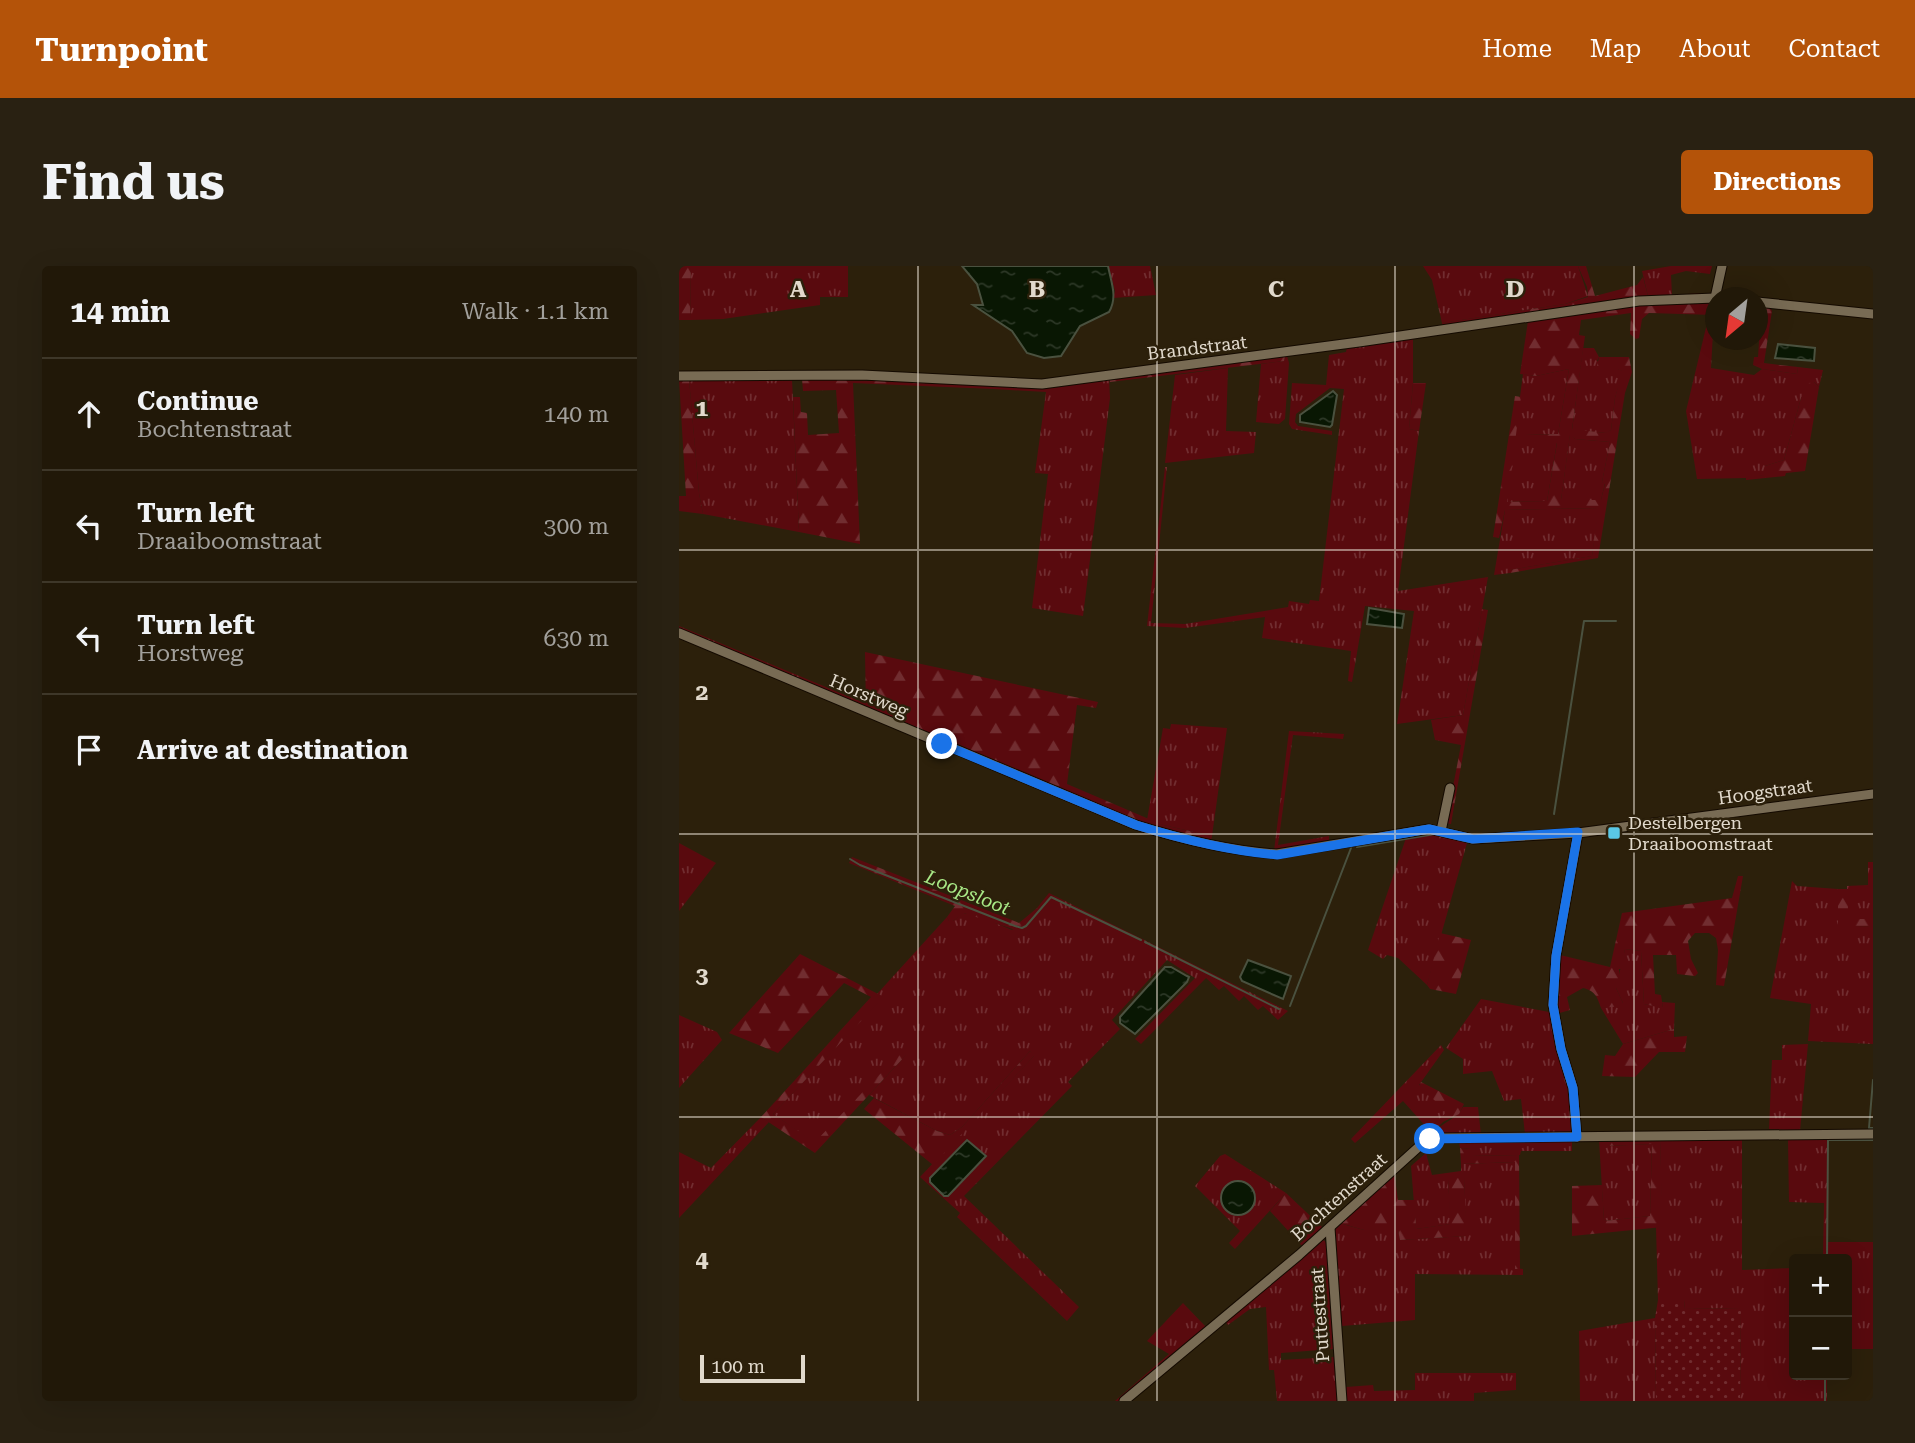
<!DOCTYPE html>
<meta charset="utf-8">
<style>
body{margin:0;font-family:"Roboto Serif",serif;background:#292112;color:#f1f3f6}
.controls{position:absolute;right:21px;bottom:21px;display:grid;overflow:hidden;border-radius:7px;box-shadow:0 7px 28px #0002}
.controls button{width:63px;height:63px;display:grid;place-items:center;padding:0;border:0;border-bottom:2px solid #3e3729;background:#211808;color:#f1f3f6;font:35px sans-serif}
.compass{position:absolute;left:1026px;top:21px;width:63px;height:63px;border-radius:50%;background:#211808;box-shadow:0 7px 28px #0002;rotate:209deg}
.scale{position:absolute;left:21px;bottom:18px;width:105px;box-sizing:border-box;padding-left:7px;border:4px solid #e1d9cc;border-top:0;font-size:19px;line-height:24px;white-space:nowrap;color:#e1d9cc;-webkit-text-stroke:5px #2c200b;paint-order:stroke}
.stop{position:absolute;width:21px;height:21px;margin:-16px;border:5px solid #1a73e8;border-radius:50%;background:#fff}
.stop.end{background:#1a73e8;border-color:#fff;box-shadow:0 2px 7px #0008}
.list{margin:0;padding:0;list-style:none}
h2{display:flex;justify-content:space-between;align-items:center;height:91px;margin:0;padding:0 28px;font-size:30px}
h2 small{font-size:23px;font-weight:400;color:#a2a09c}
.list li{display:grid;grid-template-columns:46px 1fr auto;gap:21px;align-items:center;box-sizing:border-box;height:112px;padding:0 28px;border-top:2px solid #3e3729}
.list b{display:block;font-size:26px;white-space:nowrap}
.list p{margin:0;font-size:23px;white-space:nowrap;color:#a2a09c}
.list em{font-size:23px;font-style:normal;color:#a2a09c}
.icon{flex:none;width:38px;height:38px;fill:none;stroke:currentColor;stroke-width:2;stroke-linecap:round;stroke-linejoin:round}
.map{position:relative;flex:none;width:1194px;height:1135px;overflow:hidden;border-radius:7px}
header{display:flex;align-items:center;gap:42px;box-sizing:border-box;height:98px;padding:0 35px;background:#b45309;color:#fff}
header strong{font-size:33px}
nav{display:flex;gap:38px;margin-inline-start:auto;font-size:24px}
.intro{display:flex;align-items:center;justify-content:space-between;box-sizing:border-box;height:168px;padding:0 42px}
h1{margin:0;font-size:49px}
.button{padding:18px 32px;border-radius:7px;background:#b45309;color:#fff;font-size:24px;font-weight:700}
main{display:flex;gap:42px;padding:0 42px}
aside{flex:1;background:#211808;border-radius:7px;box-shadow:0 7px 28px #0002}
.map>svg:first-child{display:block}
</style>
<header>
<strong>Turnpoint</strong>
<nav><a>Home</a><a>Map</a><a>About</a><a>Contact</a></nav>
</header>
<div class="intro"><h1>Find us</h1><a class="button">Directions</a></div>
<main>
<aside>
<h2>14 min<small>Walk · 1.1 km</small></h2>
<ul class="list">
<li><svg class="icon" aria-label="ahead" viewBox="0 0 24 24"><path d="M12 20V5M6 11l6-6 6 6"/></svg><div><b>Continue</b><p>Bochtenstraat</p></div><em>140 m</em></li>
<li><svg class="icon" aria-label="left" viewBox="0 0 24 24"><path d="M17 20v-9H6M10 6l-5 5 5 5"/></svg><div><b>Turn left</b><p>Draaiboomstraat</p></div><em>300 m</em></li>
<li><svg class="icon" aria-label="left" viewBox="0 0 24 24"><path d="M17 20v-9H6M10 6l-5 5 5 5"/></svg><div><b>Turn left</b><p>Horstweg</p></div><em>630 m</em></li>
<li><svg class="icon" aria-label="arrive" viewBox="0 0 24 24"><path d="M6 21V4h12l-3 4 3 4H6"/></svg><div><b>Arrive at destination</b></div></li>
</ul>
</aside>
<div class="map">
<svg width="1194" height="1135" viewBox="0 0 1194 1135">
<defs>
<pattern id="grass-tufts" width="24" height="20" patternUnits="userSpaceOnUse" patternTransform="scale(1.75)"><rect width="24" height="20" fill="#590a0e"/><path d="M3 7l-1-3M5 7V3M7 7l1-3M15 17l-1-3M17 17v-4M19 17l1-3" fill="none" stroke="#712d30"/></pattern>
<pattern id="forest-firs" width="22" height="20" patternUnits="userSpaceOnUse" patternTransform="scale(1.75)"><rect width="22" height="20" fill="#590a0e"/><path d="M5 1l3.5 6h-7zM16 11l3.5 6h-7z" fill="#712d30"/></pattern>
<pattern id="garden-dots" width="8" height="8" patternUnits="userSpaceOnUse" patternTransform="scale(1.75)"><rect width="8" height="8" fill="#590a0e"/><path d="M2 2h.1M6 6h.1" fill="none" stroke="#712d30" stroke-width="1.8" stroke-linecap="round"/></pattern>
<pattern id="water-ripples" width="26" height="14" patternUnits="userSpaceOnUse" patternTransform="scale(1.75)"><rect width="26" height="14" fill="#091703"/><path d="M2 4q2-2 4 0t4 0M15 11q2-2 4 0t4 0" fill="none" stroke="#2d3827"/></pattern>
</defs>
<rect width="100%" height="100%" fill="#2c200b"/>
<g fill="url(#grass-tufts)">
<path d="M 12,0 L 169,0 L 169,31 L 141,31 L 141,39 L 44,53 L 11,54 Z"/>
<path d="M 429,0 L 471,0 L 477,29 L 434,32 L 436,25 Z"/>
<path d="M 744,0 L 899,0 L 909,30 L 886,38 L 763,57 L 753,14 Z"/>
<path d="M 992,0 L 1033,0 L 1031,8 L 1007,5 L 992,9 L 993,29 L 969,30 L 963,5 Z"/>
<path d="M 1030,49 L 1035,49 L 1032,102 L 1075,109 L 1083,103 L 1118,108 L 1119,101 L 1144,104 L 1140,121 L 1135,116 L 1122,132 L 1105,194 L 1086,200 L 1086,209 L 1067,212 L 1018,213 L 1007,145 Z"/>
<path d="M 734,71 L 734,117 L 730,163 L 740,165 L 719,325 L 809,311 L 784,449 L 718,458 L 735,345 L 686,340 L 673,416 L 669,415 L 672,385 L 583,372 L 586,351 L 506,362 L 468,360 L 486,201 L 488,201 L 472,357 L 506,358 L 609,341 L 610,335 L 630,338 L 631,334 L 640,335 L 665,123 L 651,122 L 617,148 L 616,156 L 619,160 L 653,165 L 653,169 L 613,163 L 610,158 L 613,117 L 647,119 L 650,89 L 667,86 L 668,81 Z"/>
<path d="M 904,82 L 915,82 L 920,91 L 918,95 L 944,105 L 936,132 L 932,164 L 927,167 L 893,164 Z"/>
<path d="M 606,90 L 608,90 L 610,97 L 606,153 L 600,158 L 577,156 L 582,98 L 605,95 Z"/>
<path d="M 549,102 L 547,165 L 577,166 L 575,187 L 486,197 L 496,109 Z"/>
<path d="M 890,103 L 879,168 L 846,169 L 846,176 L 878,176 L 868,235 L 827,236 L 844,108 L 857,110 Z"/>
<path d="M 430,112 L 431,132 L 404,350 L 353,342 L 369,208 L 356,207 L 367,126 L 314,123 L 313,118 Z"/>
<path d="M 10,113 L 113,113 L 120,266 L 24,248 L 20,227 Z"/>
<path d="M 891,168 L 896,173 L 931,176 L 923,216 L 926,217 L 922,234 L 882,234 Z"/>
<path d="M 920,242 L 913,290 L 831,304 L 831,307 L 815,309 L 826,244 Z"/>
<path d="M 0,360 L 188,438 L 187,443 L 0,365 Z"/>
<path d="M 492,458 L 548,462 L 533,570 L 484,559 L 468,554 L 484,462 L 491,463 Z"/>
<path d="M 610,465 L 665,468 L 664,473 L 614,469 L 599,579 L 650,570 L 650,576 L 595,585 Z"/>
<path d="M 749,567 L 788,577 L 748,719 L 719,692 L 708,689 L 704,693 L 689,684 L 727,572 Z"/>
<path d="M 0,577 L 37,597 L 0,645 Z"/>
<path d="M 1189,596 L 1194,596 L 1194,653 L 1169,653 L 1168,620 L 1189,619 Z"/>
<path d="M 1113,615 L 1118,620 L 1159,623 L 1159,661 L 1194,660 L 1194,778 L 1129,775 L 1132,738 L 1091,732 Z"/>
<path d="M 370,627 L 609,745 L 599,754 L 584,740 L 579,744 L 565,730 L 560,735 L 545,720 L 540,724 L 527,712 L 462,778 L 456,773 L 516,712 L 488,694 L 433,754 L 441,763 L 389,816 L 393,820 L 285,930 L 400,1041 L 388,1055 L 278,951 L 281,947 L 241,911 L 355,790 L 351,785 L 283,861 L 271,869 L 258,865 L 190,829 L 228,788 L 136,877 L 94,848 L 204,731 L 198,728 L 268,651 L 270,655 L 274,655 L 284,647 L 297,649 L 333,664 L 362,645 L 358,642 Z"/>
<path d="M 946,683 L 962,685 L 965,738 L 984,741 L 983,736 L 996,737 L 995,763 L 944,778 L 922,742 L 944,737 L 937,722 Z"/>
<path d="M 802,733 L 870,746 L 892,823 L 893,866 L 890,869 L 846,868 L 842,833 L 825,835 L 813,805 L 784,808 L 784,793 L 767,782 Z"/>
<path d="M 0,749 L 38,766 L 43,774 L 0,822 Z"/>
<path d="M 1129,778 L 1121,865 L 1090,863 L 1093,794 L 1103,794 L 1103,779 Z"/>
<path d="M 762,779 L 765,784 L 740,819 L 769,846 L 749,863 L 724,835 L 676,877 L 672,873 Z"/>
<path d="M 784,841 L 799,841 L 802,869 L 754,870 L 753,867 C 763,857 778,853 784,841 Z"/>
<path d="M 82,851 L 90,856 L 0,952 L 0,886 L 32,902 Z"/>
<path d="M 981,872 L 1063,872 L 1063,1004 L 1115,1002 L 1115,1109 L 1148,1109 L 1148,1135 L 1061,1135 L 1062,1042 L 1006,1043 L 1005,1034 L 979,1034 L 977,961 L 983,961 Z"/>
<path d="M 1150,872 L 1149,976 L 1194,976 L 1194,1083 L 1168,1083 L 1168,993 L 1144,993 L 1145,937 L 1110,936 L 1109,873 Z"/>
<path d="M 927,873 L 928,880 L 973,878 L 971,950 L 925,955 L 920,874 Z"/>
<path d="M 893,875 L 893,885 L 842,885 L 841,889 L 792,890 L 792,883 L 781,882 L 780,876 Z"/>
<path d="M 747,887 L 753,909 L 782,905 L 782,898 L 836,896 L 836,1002 L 844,1003 L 844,1009 L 736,1008 L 736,1054 L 663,1060 L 655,964 L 660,957 L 685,964 L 719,964 L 721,974 L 787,970 L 785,912 L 769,914 L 772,958 L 737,963 L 732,900 Z"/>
<path d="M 546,888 L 607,927 L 556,983 L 550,977 L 561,965 L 516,920 L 541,890 Z"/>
<path d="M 643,974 L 646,975 L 649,982 L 654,1083 L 602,1087 L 602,1094 L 655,1091 L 659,1135 L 598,1135 L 595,1104 L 590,1104 L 587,1041 L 571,1043 L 549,1059 L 546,1055 Z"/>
<path d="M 504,1037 L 528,1062 L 443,1135 L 436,1135 L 490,1088 L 468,1075 Z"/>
<path d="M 976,1052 L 977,1135 L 901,1135 L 900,1065 Z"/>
<path d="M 736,1107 L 837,1107 L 837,1124 L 795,1127 L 795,1135 L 667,1135 L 667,1121 L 694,1119 L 695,1125 L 736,1124 Z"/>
</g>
<g fill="url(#forest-firs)" fill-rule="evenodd">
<path d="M 0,0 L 12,0 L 11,54 L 0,54 Z"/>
<path d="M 899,0 L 907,0 L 916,30 L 958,19 L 964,11 L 969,30 L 1028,27 L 1072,32 L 1036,32 L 1035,49 L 970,47 L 963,53 L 960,72 L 957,73 L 951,68 L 952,47 L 902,54 L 900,69 L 906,70 L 893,163 L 926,167 L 932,164 L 936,132 L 943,105 L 938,103 L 923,104 L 918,100 L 920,91 L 950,91 L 953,106 L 946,127 L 919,292 L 831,307 L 830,304 L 913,290 L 919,242 L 826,244 L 820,272 L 814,271 L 836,130 L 842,131 L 828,236 L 868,235 L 878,177 L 845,176 L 845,169 L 879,168 L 890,103 L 857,110 L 841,108 L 849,55 L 764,61 L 763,57 L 886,38 L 909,31 L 908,21 ZM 891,169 L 896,173 L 931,176 L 923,216 L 926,218 L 922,234 L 882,234 Z"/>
<path d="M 1083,40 L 1090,41 L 1093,45 L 1085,97 L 1119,101 L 1118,108 L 1083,103 L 1074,99 L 1075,91 L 1079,91 L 1081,61 L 1084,60 Z"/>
<path d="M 606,90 L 605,95 L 431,116 L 430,112 Z"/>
<path d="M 0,113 L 10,113 L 20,227 L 24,248 L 0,245 L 0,230 L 7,230 Z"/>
<path d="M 123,113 L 313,118 L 314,123 L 174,117 L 181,278 L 120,266 L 114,131 L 121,131 L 122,146 L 128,147 L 129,169 L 160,167 L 157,124 L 124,125 Z"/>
<path d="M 1135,116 L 1140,121 L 1126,205 L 1107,207 L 1106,210 L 1067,214 L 1067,211 L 1085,209 L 1086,200 L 1105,194 L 1122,132 L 1130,117 Z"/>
<path d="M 734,117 L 747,117 L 740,165 L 730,163 Z"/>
<path d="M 803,343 L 809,344 L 772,558 L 767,557 L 782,479 L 756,474 L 752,454 L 784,449 Z"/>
<path d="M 186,386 L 419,436 L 417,442 L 398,439 L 388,518 L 484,559 L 533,570 L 532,575 L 482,565 L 187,443 Z"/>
<path d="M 173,591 L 340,657 L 358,642 L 362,645 L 343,666 L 285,647 L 274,655 L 270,655 L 268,651 L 276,640 L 170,597 Z"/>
<path d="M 1059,610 L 1064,610 L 1045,720 L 1037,719 L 1039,684 L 1037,672 L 1030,667 L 1016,667 L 1009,675 L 1012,693 L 1019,707 L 1016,710 L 998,708 L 997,689 L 974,689 L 976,728 L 982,729 L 984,742 L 965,738 L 962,685 L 946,683 L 943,703 L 940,703 L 941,718 L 937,722 L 944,737 L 943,740 L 922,742 C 918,730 916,725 904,722 L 888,731 L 891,744 L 877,748 L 881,689 L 931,701 L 943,647 L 1053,632 Z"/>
<path d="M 1159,623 L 1169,623 L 1169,653 L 1194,653 L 1194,660 L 1159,662 Z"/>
<path d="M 761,667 L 792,674 L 777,728 L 751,723 L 748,719 Z"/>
<path d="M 121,688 L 205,731 L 94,848 L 136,876 L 224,784 L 228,788 L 136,887 L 82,851 L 192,731 L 165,717 L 99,787 L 50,767 Z"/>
<path d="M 995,763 L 995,771 L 1008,770 L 1006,786 L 980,786 L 956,811 L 923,810 L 926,789 L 936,790 L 944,778 Z"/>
<path d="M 351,785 L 356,789 L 254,899 L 185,843 L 195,832 L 258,865 L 271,869 L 283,861 Z"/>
<path d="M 742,816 L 785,838 L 780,848 L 764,856 L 753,867 L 749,863 L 768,846 L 740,820 Z"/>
<path d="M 981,872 L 984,961 L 893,970 L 893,920 L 923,919 L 925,955 L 971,950 L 973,878 L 927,880 L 927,873 Z"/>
<path d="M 781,882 L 792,883 L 793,890 L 840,889 L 841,1003 L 836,1003 L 836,896 L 782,898 Z"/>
<path d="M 715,906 L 719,934 L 736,934 L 737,963 L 771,958 L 769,913 L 785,911 L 788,970 L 721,974 L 719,964 L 685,964 L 661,957 Z"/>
<path d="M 607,927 L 643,961 L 642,966 L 625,982 L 591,945 Z"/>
</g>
<path fill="url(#garden-dots)" d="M 979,1034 L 1005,1034 L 1006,1043 L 1062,1042 L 1061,1135 L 977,1135 L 976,1052 Z"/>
<g fill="url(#water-ripples)" stroke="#4a513f" stroke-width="2">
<path d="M 283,0 L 429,0 C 432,16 439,31 430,46 L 401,60 L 382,90 L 365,92 L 348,87 L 333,65 L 294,39 L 304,39 L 298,18 Z"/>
<path d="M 1099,78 L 1136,82 L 1135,95 L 1096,92 Z"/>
<path d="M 654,125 L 658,129 L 653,159 L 651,161 L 621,156 L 621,149 Z"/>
<path d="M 690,342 L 725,348 L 723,362 L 688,358 Z"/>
<path d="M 569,694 L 612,710 L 604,733 L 563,715 L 561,711 Z"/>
<path d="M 486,701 L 492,701 L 508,710 L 510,711 L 508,716 L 456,768 L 441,757 L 441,751 Z"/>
<path d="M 288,874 L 307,890 L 269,930 L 265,930 L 251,916 L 251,912 Z"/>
<circle cx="559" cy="932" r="17"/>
</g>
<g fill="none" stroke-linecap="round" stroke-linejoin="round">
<g stroke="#4a513f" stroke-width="2">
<path d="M 875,548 L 905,355 L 937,355"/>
<path d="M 678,581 L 756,568"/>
<path d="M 171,593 L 181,599 L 336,660 L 343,662 L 347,660 L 372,631 L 462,674"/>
<path d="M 466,676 L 600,743"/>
<path d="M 611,740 L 672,582"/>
<path d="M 1194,814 L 1190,862 L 1194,862"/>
<path d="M 1148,993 L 1149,874 L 1194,874"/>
<path d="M 1146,1135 L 1146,1109"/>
</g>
<g stroke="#140a00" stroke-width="11">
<g id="minor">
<path d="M 1036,32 L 1043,0"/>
<path d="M 1078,36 L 1194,48"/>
<path d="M 0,110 L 183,109 L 363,118 L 680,76 L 960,35 L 1036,32"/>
<path d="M 0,367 L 457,559 C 502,573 551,585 598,588 L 750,563 L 794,573 L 899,567 L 1194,528"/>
<path d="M 762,565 L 771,522"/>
<path d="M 898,871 L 894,822 L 882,783 L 874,739 L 877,690 L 899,567"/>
<path d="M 651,962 L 663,1135"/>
<path d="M 445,1135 L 620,989 L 744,877 L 763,872 L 1194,868"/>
</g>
</g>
<use href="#minor" stroke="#786b54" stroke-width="9"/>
</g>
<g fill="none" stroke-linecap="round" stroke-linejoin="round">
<path stroke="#1a73e8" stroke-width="9" d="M 263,478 L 457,559 C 502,573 551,585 598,589 L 750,563 L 794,573 L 899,566 L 877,690 L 874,739 L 882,783 L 894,822 L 898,871 L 751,873"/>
</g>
<path fill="none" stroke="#e1d9cc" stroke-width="2" stroke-opacity="0.55" d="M 239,0 L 239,1135M 478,0 L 478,1135M 716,0 L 716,1135M 955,0 L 955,1135M 0,284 L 1194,284M 0,568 L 1194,568M 0,851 L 1194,851"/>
<rect fill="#5ac8e6" stroke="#2c200b" stroke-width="2.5" x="928" y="560" width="14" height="14" rx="3.5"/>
<g text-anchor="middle" stroke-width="5" stroke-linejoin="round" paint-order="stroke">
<g font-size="18" fill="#e1d9cc" stroke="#2c200b">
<text transform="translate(518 82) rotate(-7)" y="6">Brandstraat</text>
<text transform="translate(190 430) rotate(23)" y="6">Horstweg</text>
<text transform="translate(1086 526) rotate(-8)" y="6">Hoogstraat</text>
<text transform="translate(660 931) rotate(-42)" y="6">Bochtenstraat</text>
<text transform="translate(641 1049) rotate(-94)" y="6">Puttestraat</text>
</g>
<g font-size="18" fill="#e1d9cc" stroke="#2c200b" text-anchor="start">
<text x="949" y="563">Destelbergen<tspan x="949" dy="21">Draaiboomstraat</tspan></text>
</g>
<g font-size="19" font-style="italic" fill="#a9e987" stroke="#2c200b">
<text transform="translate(289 626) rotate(22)" y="7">Loopsloot</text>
</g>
</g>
<g font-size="23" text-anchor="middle" font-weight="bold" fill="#e1d9cc" stroke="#2c200b" stroke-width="5" stroke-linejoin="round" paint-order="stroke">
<text x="119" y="31">A</text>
<text x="358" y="31">B</text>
<text x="597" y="31">C</text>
<text x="836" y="31">D</text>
<text x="23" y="150">1</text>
<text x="23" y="434">2</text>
<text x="23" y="717">3</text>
<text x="23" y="1001">4</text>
</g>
</svg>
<div class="controls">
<button>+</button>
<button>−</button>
</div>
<svg class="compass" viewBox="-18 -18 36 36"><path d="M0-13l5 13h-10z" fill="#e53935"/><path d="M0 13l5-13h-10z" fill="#a2a09c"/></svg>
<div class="scale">100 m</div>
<div class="stop" style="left:751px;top:873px"></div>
<div class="stop end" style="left:263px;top:478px"></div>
</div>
</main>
